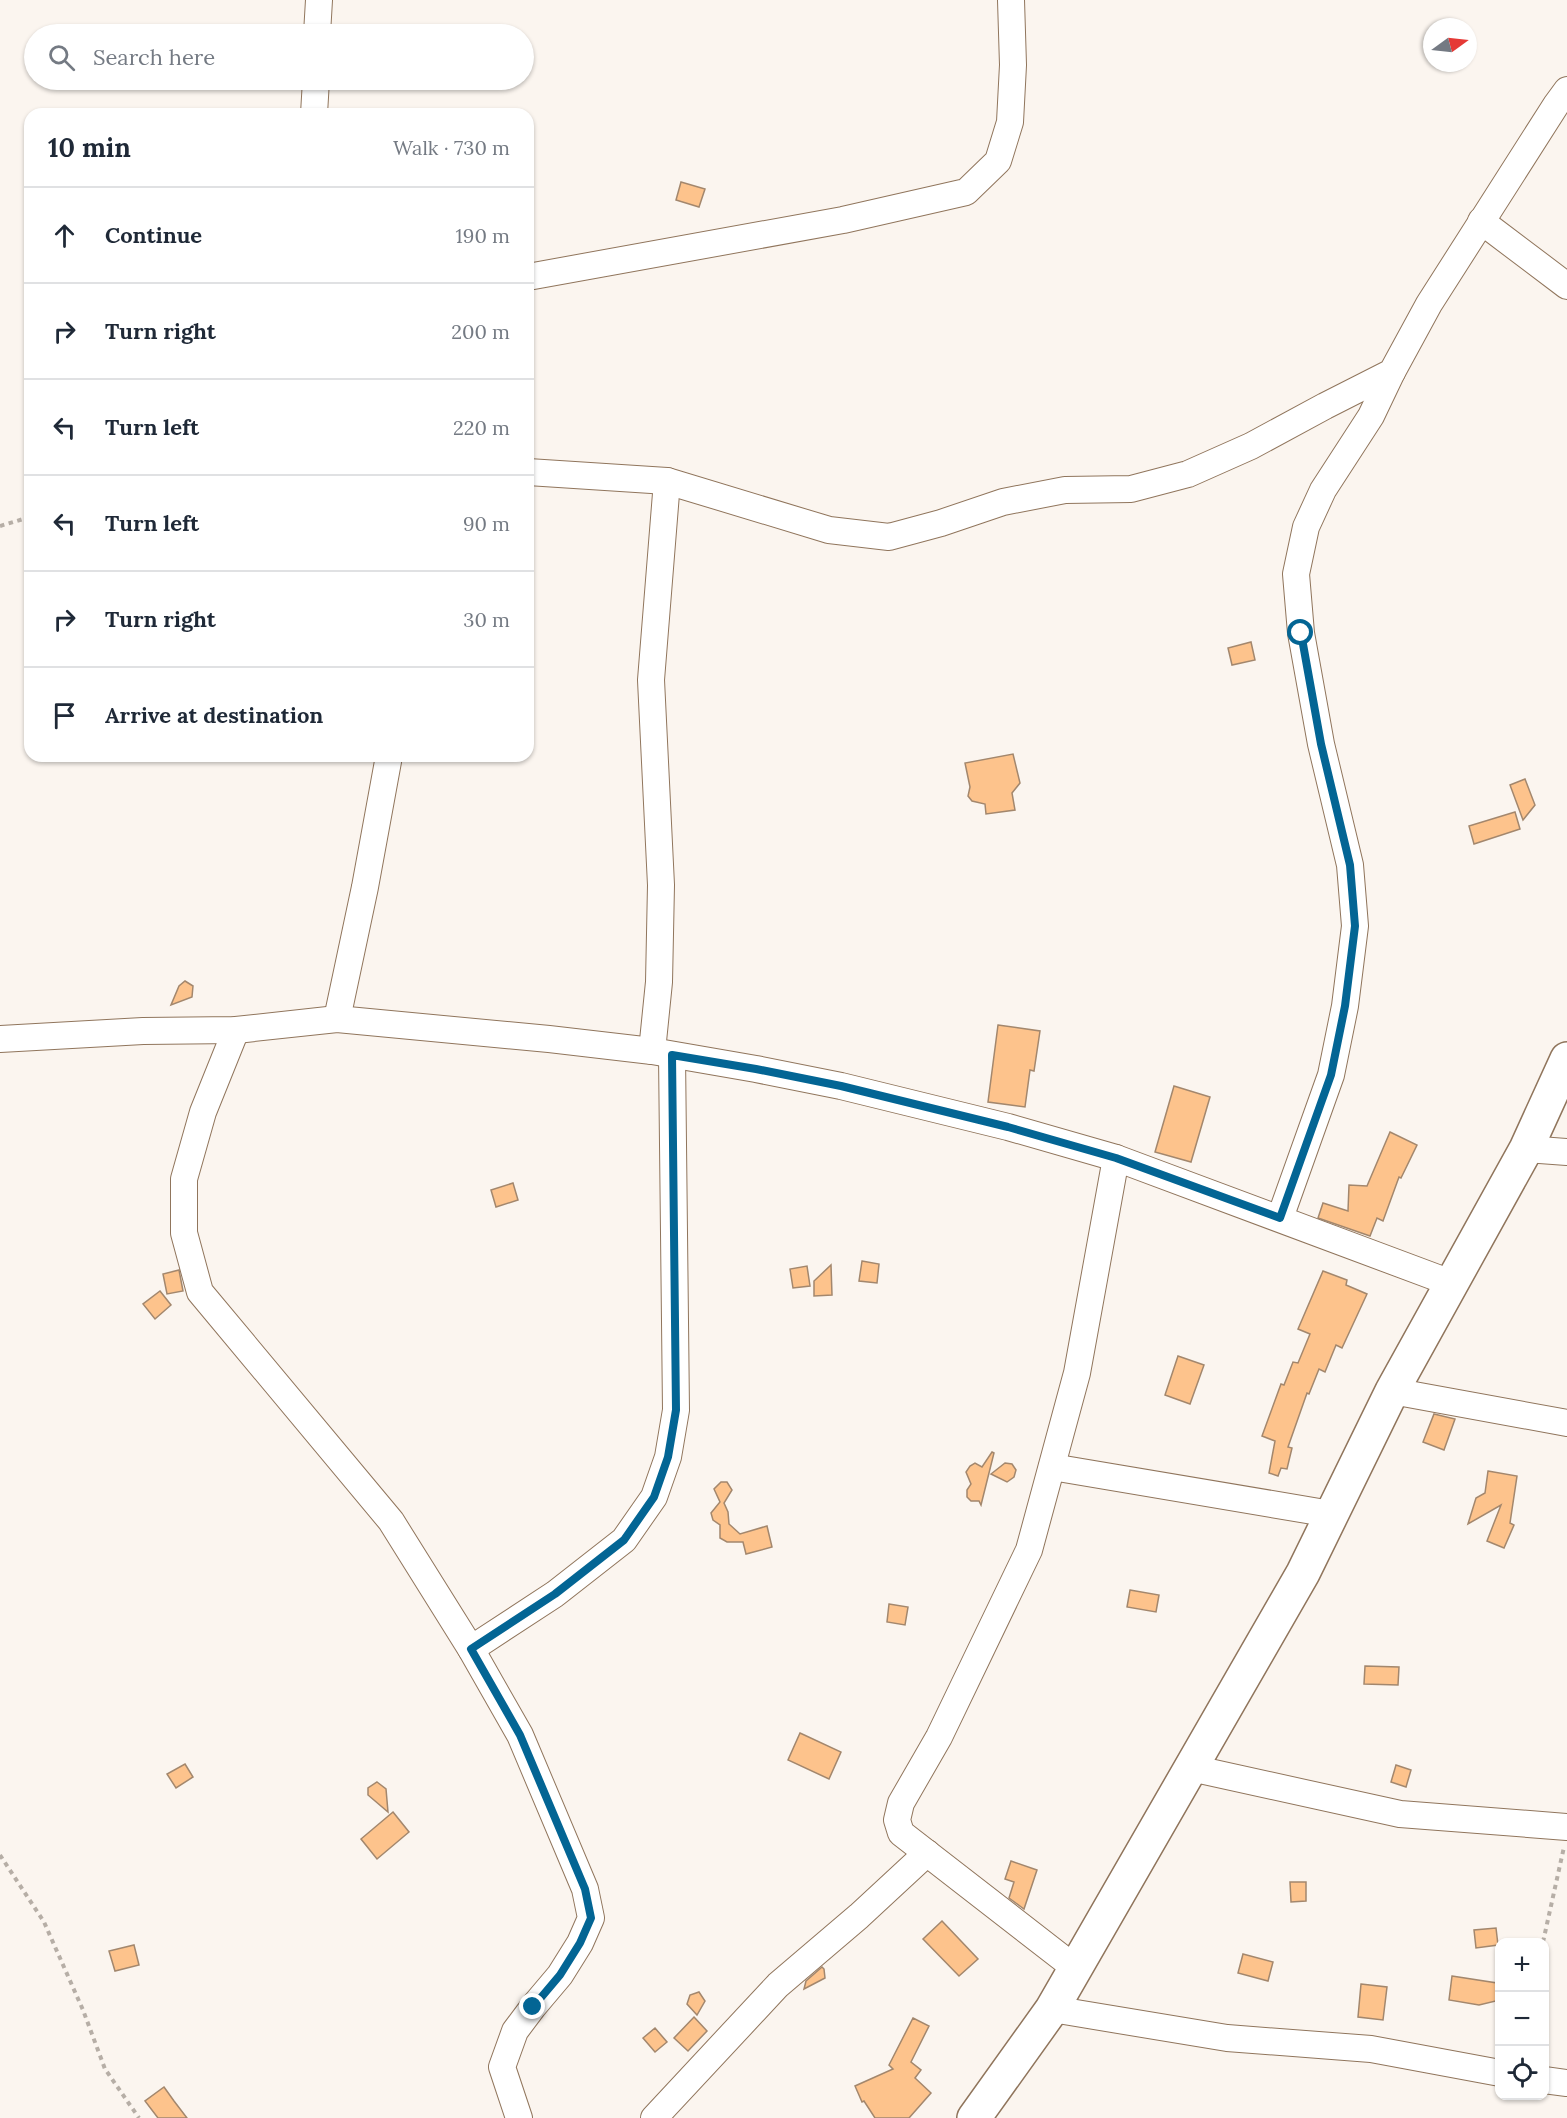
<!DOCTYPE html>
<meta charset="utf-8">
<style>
body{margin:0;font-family:Lora,serif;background:#f6f6f7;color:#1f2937}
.controls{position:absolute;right:18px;bottom:18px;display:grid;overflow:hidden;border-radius:12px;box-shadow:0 2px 4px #0004}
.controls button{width:54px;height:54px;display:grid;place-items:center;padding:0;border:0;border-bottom:2px solid #e0e1e3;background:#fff;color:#1f2937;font:30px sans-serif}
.compass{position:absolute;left:1423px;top:18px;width:54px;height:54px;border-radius:50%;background:#fff;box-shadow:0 2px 4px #0004;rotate:75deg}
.stop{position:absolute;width:18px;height:18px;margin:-14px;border:4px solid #036594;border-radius:50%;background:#fff}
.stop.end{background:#036594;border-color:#fff;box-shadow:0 2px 6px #0008}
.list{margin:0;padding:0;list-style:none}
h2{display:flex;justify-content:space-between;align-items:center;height:78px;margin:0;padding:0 24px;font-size:26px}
h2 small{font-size:20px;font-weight:400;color:#747a83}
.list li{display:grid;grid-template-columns:39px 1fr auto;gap:18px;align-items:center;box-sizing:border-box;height:96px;padding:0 24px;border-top:2px solid #e0e1e3}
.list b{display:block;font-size:22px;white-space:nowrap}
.list em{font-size:20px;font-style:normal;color:#747a83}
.icon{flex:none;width:33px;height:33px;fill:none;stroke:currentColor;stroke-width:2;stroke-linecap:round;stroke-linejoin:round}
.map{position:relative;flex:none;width:1567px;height:2118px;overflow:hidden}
.search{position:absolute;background:#fff;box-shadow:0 2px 4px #0004;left:24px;top:24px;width:510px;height:66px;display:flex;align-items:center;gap:15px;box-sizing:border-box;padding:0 21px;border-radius:33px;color:#747a83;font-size:22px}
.panel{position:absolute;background:#fff;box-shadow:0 2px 4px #0004;left:24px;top:108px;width:510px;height:654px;border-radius:18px}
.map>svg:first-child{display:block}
</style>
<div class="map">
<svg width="1567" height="2118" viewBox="0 0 1567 2118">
<rect width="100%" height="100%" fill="#fbf5ef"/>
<g fill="#fdc38c" stroke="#a3876d" stroke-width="1.5">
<path d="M 681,182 L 705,189 L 699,207 L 676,200 Z"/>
<path d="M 1251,642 L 1255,660 L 1232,665 L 1228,648 Z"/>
<path d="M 1013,754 L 1020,783 L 1012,793 L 1015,810 L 986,814 L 985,804 L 972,801 L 968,796 L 970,787 L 965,763 Z"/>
<path d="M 1525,779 L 1535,805 L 1523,820 L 1510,785 Z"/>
<path d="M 1515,812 L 1520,829 L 1474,844 L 1469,826 Z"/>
<path d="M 185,981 L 193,986 L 192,997 L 171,1005 L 179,986 Z"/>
<path d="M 998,1025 L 1040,1031 L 1034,1071 L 1030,1070 L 1025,1107 L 988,1102 Z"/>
<path d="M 1174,1086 L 1210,1097 L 1191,1162 L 1155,1152 Z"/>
<path d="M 1390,1132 L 1417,1145 L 1401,1178 L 1399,1177 L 1383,1221 L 1377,1218 L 1370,1236 L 1318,1218 L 1323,1203 L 1348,1211 L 1349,1185 L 1367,1186 Z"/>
<path d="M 513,1183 L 518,1200 L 496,1207 L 491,1190 Z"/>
<path d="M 862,1261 L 879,1264 L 877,1283 L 859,1281 Z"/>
<path d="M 831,1265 L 832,1295 L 814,1296 L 814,1281 Z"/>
<path d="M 807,1266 L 810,1286 L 793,1288 L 790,1269 Z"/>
<path d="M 179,1270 L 183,1291 L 167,1294 L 163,1274 Z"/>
<path d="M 1323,1271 L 1347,1280 L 1346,1285 L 1367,1294 L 1342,1348 L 1336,1345 L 1325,1372 L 1319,1369 L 1309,1394 L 1307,1393 L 1288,1447 L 1292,1448 L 1287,1469 L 1281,1468 L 1278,1476 L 1269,1473 L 1275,1441 L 1262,1436 L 1281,1384 L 1284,1385 L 1293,1362 L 1298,1363 L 1310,1334 L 1298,1329 Z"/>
<path d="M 160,1291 L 171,1305 L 155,1319 L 143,1304 Z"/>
<path d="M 1178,1356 L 1204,1365 L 1190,1404 L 1165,1395 Z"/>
<path d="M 1434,1414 L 1455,1419 L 1444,1450 L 1423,1442 Z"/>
<path d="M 992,1452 L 994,1453 L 981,1505 L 979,1501 L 971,1501 L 967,1497 L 967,1490 L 971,1484 L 966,1472 L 970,1466 L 975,1463 L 982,1467 Z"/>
<path d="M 1005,1463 L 1012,1464 L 1016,1470 L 1014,1477 L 1007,1482 L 991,1474 Z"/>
<path d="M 1488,1471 L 1517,1476 L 1510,1523 L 1514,1525 L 1504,1548 L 1487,1541 L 1501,1505 L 1468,1524 L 1476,1498 L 1485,1493 Z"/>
<path d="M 721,1482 L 727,1482 L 732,1490 L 724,1503 L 728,1512 L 729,1524 L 740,1534 L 767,1526 L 772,1547 L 746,1554 L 743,1542 L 727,1542 L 720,1538 L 720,1525 L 713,1520 L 711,1513 L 720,1502 L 714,1489 Z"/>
<path d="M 1130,1590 L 1159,1595 L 1156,1612 L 1127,1607 Z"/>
<path d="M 889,1604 L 908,1607 L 905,1625 L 887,1622 Z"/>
<path d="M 1365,1666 L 1399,1667 L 1398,1685 L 1364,1684 Z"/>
<path d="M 800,1733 L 841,1752 L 829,1779 L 788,1760 Z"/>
<path d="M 185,1764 L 193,1777 L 176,1788 L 167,1774 Z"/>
<path d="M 1396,1765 L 1411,1770 L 1406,1787 L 1391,1782 Z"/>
<path d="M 377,1782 L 386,1789 L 388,1812 L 368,1795 L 368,1788 Z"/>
<path d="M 393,1812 L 409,1832 L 377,1859 L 361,1839 Z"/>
<path d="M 1011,1861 L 1037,1870 L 1024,1909 L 1009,1898 L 1014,1882 L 1005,1879 Z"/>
<path d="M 1290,1882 L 1306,1882 L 1306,1901 L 1291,1902 Z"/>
<path d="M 942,1921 L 978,1959 L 959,1976 L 923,1939 Z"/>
<path d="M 1496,1928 L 1498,1945 L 1476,1948 L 1474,1930 Z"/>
<path d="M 134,1945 L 139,1965 L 115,1971 L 109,1951 Z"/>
<path d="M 1243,1954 L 1273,1962 L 1268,1981 L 1238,1973 Z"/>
<path d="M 822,1967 L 824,1969 L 825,1978 L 804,1989 L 806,1981 Z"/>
<path d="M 1452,1976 L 1497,1983 L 1500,2000 L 1479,2005 L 1449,2000 Z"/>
<path d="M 1361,1984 L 1387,1987 L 1383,2020 L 1358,2017 Z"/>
<path d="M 699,1992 L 705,2001 L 697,2015 L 687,2004 L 690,1995 Z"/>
<path d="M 694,2017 L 707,2031 L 688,2051 L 674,2038 Z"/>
<path d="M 913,2018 L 929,2026 L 911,2062 L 921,2070 L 915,2078 L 931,2093 L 909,2118 L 875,2118 L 864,2101 L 862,2102 L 855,2086 L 893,2069 L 889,2065 Z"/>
<path d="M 655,2028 L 667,2042 L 655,2052 L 643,2038 Z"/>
<path d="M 164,2087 L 174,2101 L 187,2118 L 158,2118 L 145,2101 Z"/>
</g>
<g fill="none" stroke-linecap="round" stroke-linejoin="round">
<g stroke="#90755c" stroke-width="28">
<g id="minor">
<path d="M 317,34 L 319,0"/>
<path d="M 314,114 L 316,80"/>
<path d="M 1481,221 L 1567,286"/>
<path d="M 528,277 L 843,220 L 966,192 L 998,161 L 1010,122 L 1013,65 L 1011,0"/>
<path d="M 528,472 L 667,481 L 829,530 L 889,537 L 941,523 L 1003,502 L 1065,490 L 1131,489 L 1188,474 L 1251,446 L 1325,406 L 1392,372 L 1429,304 L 1556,105 L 1567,90"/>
<path d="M 337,1019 L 365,887 L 389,756"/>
<path d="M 236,1030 L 203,1112 L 184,1179 L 184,1233 L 200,1292 L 391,1521 L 471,1649 L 520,1735 L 585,1889 L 591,1918 L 580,1943 L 560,1975 L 533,2007 L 515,2031 L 502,2067 L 519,2118"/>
<path d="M 0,1039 L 143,1031 L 236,1030 L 337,1019 L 549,1039 L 652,1051 L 756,1069 L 841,1086 L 1008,1127 L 1116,1158 L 1451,1283"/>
<path d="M 652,1051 L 659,982 L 661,885 L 651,680 L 667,481"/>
<path d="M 1526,1149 L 1567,1152"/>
<path d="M 1280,1218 L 1331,1075 L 1345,1006 L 1355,926 L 1350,865 L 1321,744 L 1301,633 L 1296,574 L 1306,527 L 1323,490 L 1371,416 L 1392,372"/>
<path d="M 1392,1391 L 1567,1423"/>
<path d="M 1052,1467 L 1331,1514"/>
<path d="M 471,1649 L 555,1594 L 624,1540 L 654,1497 L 668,1457 L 676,1410 L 672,1055"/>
<path d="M 1191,1768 L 1400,1814 L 1567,1827"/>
<path d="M 1075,1968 L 901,1833 L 897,1820 L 901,1803 L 939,1737 L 1029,1550 L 1077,1373 L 1116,1158"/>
<path d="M 1052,2009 L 1227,2038 L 1371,2049 L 1500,2073"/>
<path d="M 1544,2080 L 1567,2083"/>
<path d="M 654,2118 L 778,1985 L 859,1916 L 927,1853"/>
</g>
</g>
<g stroke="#90755c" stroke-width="36">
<path id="secondary" d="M 974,2118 L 1052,2009 L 1303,1573 L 1392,1391 L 1526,1149 L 1567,1059"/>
</g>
<g stroke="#b6aea6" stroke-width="4" stroke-dasharray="4.5 4.5" stroke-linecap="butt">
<path d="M 0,526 L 30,517"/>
<path d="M 0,1855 L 44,1922 L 83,2010 L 105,2069 L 139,2118"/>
<path d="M 1543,1942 L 1564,1847"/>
</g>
<use href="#minor" stroke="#fff" stroke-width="26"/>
<use href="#secondary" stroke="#fff" stroke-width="33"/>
</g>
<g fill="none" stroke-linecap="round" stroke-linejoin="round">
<path stroke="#036594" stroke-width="8" d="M 533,2007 L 560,1975 L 580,1943 L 591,1918 L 585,1889 L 520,1735 L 471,1649 L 555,1594 L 624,1540 L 654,1497 L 668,1457 L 676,1410 L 672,1055 L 756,1069 L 841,1086 L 1008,1127 L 1116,1158 L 1280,1218 L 1331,1075 L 1345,1006 L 1355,926 L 1350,865 L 1321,744 L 1301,633"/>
</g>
</svg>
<div class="controls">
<button>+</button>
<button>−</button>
<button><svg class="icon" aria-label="locate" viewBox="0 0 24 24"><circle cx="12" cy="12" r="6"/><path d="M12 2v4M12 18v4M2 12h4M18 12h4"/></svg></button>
</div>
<svg class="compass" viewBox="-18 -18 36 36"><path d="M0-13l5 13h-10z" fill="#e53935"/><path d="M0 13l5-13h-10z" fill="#747a83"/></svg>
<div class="stop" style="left:1301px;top:633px"></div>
<div class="stop end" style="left:533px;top:2007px"></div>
<div class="search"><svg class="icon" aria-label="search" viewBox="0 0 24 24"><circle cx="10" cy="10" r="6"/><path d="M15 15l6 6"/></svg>Search here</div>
<section class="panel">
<h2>10 min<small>Walk · 730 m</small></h2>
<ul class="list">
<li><svg class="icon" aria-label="ahead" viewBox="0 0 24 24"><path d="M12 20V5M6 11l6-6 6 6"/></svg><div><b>Continue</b></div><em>190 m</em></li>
<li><svg class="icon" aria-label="right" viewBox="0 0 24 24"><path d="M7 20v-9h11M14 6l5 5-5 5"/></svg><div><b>Turn right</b></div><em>200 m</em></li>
<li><svg class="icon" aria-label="left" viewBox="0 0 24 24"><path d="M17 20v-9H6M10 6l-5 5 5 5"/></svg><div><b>Turn left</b></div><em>220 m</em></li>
<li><svg class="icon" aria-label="left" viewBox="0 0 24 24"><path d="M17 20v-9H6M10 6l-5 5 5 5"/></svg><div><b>Turn left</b></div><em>90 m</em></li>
<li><svg class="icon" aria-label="right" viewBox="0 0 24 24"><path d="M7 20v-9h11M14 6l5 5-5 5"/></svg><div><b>Turn right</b></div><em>30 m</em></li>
<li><svg class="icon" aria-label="arrive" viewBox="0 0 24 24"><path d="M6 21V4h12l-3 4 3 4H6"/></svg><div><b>Arrive at destination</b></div></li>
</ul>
</section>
</div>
